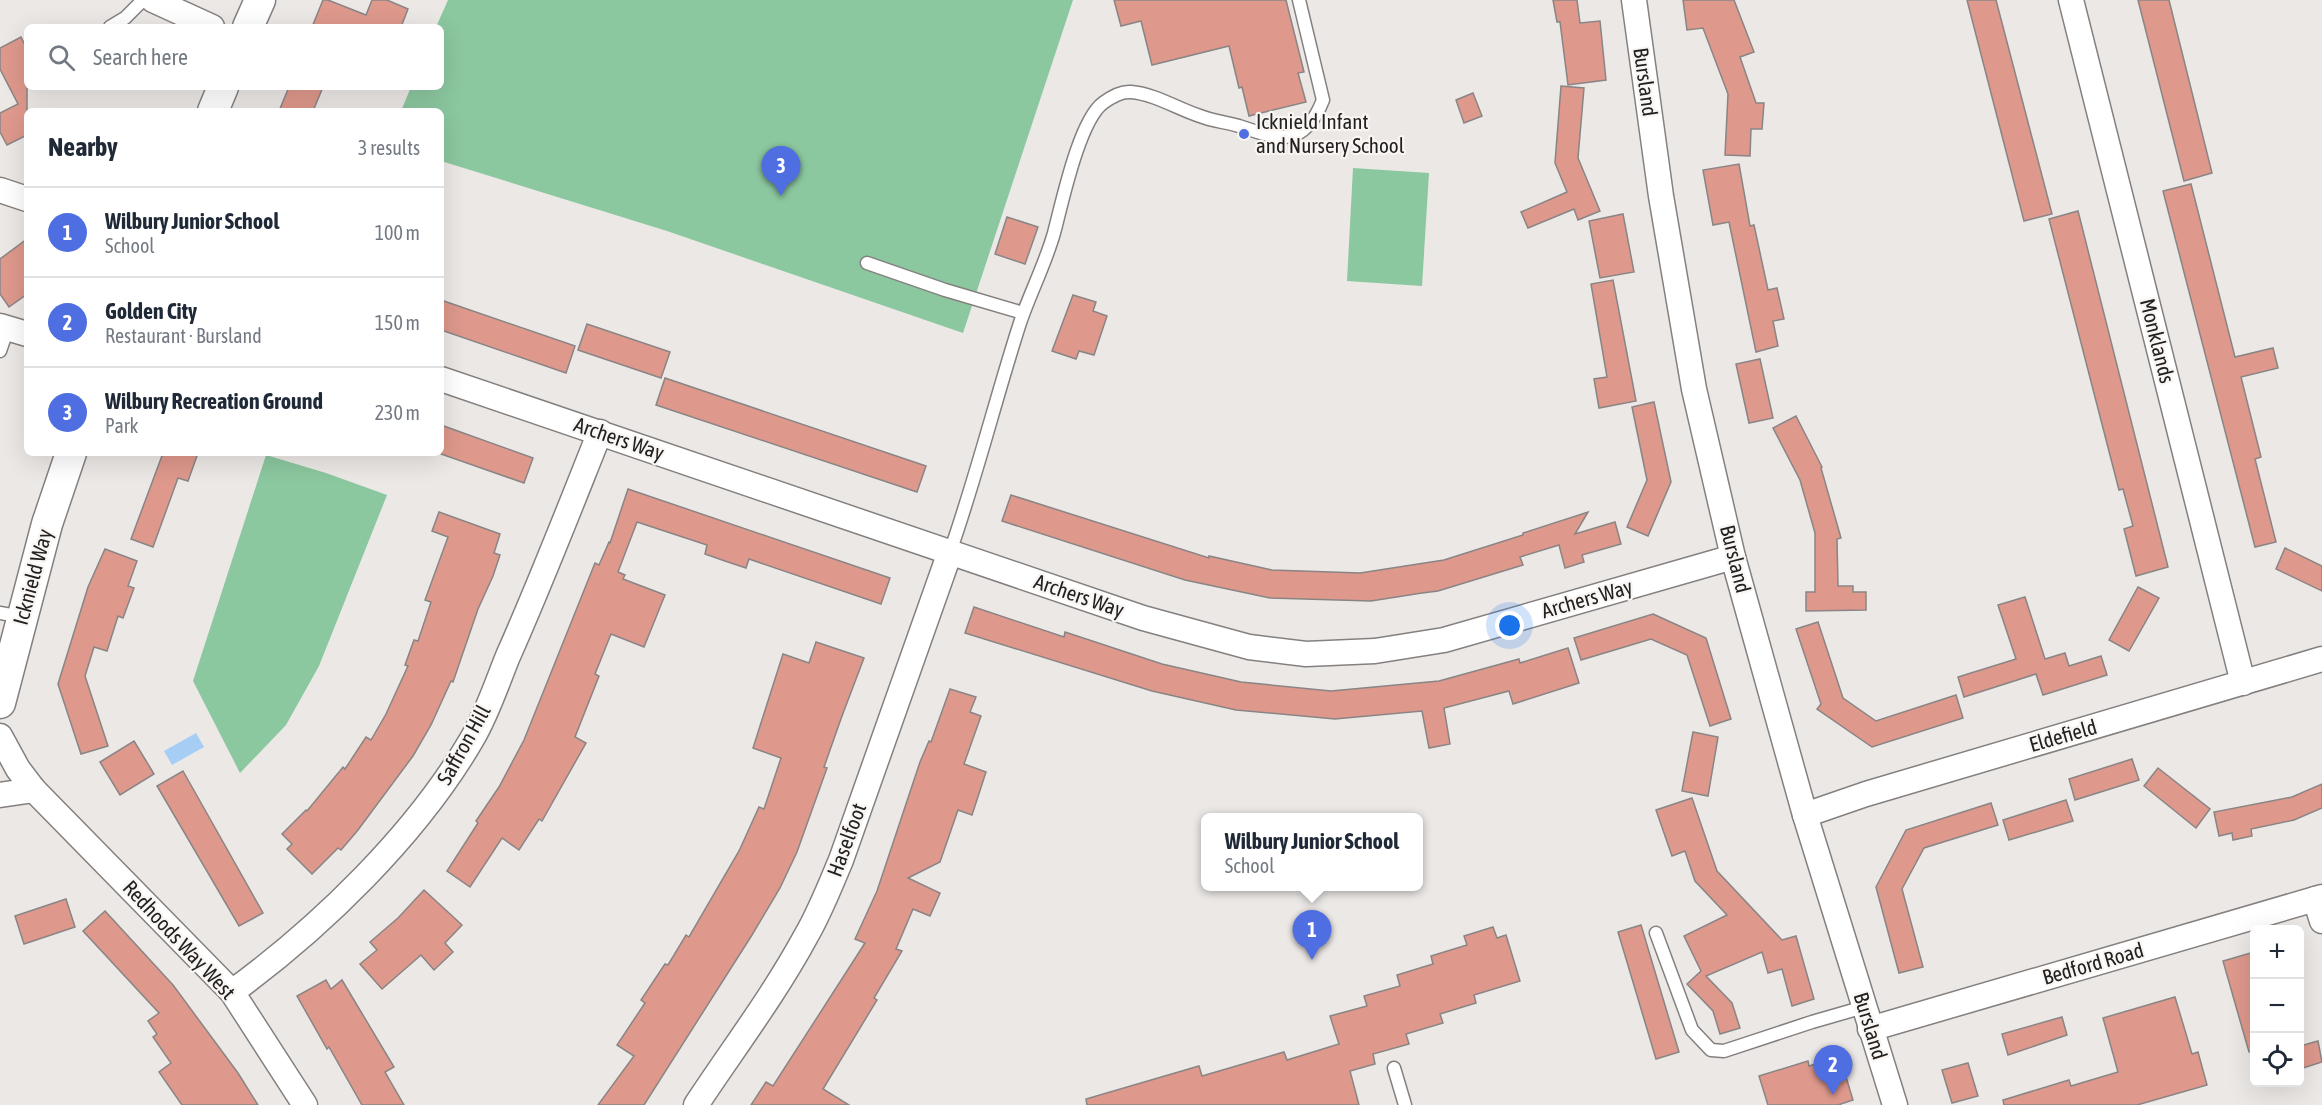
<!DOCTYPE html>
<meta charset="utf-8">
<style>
body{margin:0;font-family:"Asap Condensed",sans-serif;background:#f2f2f3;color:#1f2937}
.controls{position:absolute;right:18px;bottom:18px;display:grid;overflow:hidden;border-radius:9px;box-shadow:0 6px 24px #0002}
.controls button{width:54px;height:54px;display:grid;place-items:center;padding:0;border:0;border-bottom:2px solid #e0e1e3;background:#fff;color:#1f2937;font:30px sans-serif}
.you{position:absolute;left:1510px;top:626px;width:21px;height:21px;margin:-15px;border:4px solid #fff;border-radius:50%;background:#1a73e8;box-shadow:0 0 0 9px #1a73e833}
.badge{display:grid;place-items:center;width:39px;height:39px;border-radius:50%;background:#4f6ee2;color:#fff;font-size:20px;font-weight:700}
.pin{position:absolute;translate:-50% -50px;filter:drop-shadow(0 2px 3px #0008)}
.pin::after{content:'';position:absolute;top:32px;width:21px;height:18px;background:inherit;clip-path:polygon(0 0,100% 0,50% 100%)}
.popup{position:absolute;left:1201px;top:813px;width:222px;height:78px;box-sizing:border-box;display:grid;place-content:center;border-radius:9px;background:#fff;filter:drop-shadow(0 2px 4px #0005);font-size:20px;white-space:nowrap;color:#747a83}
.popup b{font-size:22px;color:#1f2937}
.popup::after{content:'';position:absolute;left:50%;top:100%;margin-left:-12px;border:12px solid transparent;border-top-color:#fff}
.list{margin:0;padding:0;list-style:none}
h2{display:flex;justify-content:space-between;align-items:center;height:78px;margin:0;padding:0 24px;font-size:26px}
h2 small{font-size:20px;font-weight:400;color:#747a83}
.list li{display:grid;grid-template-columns:39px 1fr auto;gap:18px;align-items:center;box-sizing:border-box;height:90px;padding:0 24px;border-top:2px solid #e0e1e3}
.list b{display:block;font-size:22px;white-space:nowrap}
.list p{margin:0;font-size:20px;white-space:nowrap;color:#747a83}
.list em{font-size:20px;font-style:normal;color:#747a83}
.icon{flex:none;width:33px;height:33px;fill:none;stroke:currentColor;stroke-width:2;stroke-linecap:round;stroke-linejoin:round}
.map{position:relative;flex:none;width:2322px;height:1105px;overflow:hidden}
.search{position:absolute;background:#fff;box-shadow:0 6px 24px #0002;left:24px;top:24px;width:420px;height:66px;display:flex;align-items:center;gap:15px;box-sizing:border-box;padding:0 21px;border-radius:9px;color:#747a83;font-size:22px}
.panel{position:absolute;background:#fff;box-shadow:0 6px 24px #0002;left:24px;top:108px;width:420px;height:348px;border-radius:9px}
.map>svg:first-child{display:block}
</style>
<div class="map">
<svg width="2322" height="1105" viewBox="0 0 2322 1105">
<rect width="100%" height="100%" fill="#ece8e6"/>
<g fill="#8bc79f">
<path d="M 448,0 L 1073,0 L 963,333 L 667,231 L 441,161 L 441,111 L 401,111 L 411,87 L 441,87 L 441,27 L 436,27 Z"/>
<path d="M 1353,168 L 1429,173 L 1422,286 L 1347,281 Z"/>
<path d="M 266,455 L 326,473 L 387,495 L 319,666 L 286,725 L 240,773 L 193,681 Z"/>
</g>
<path fill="#a6cef5" d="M 196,733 L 204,747 L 172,765 L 164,751 Z"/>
<g fill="#de988c" stroke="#898585" stroke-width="1.5">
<path d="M 323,0 L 328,0 L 366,15 L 372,0 L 387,0 L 408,9 L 401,27 L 312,27 Z"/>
<path d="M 1114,0 L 1286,0 L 1304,72 L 1298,73 L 1306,102 L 1249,116 L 1242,87 L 1239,88 L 1229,46 L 1152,65 L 1141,21 L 1121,26 Z"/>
<path d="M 1553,0 L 1577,0 L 1580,23 L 1600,21 L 1606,80 L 1568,85 L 1560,22 L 1557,22 Z"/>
<path d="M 1683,0 L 1734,0 L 1754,52 L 1740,57 L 1756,103 L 1764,103 L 1762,129 L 1751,129 L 1750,156 L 1725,155 L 1728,94 L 1703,28 L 1687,30 Z"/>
<path d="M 1967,0 L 1996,0 L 2052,214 L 2024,221 Z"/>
<path d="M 2138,0 L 2169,0 L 2212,173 L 2184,181 Z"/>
<path d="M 21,37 L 27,49 L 27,135 L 7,145 L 0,132 L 0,113 L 18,104 L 0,69 L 0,48 Z"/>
<path d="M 1561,86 L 1584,88 L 1578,158 L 1600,211 L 1578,220 L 1574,209 L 1528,228 L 1521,212 L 1567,192 L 1555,163 Z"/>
<path d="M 289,87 L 323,87 L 313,111 L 279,111 Z"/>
<path d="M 1473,93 L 1482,116 L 1464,123 L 1456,100 Z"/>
<path d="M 1739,164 L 1750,226 L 1754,225 L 1768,290 L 1777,288 L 1784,319 L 1773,321 L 1778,346 L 1756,352 L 1729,222 L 1713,225 L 1703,170 Z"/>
<path d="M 2191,184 L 2235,357 L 2273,348 L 2278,368 L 2241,377 L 2261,457 L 2255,459 L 2276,542 L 2255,547 L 2163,191 Z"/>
<path d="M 2078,211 L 2168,567 L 2136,576 L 2124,529 L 2133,526 L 2123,489 L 2119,490 L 2049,219 Z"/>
<path d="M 1623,214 L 1634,272 L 1600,278 L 1589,221 Z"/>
<path d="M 1007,217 L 1038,227 L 1025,264 L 995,254 Z"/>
<path d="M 27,239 L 27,294 L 9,307 L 0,294 L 0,259 Z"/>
<path d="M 1613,280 L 1636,401 L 1599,408 L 1594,379 L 1607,377 L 1591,284 Z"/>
<path d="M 1073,295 L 1096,302 L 1093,311 L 1107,316 L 1094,355 L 1079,351 L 1076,359 L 1052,351 Z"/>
<path d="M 441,300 L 575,346 L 566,373 L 441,330 Z"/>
<path d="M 587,324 L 670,352 L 661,378 L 578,350 Z"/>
<path d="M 1760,359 L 1773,418 L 1749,423 L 1736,364 Z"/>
<path d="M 665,378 L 926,466 L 917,492 L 656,405 Z"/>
<path d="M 1654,402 L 1671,482 L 1648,536 L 1627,527 L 1647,480 L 1632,407 Z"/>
<path d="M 1796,416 L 1822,467 L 1821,468 L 1841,538 L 1837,539 L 1838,586 L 1853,586 L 1853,592 L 1866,592 L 1866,610 L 1806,611 L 1806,592 L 1815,592 L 1815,533 L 1800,480 L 1773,428 Z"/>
<path d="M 441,425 L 533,458 L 524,483 L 441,454 Z"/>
<path d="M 163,453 L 198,453 L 188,481 L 178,478 L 153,547 L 131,539 Z"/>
<path d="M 628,489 L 890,578 L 881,604 L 749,559 L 746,568 L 725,561 L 705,554 L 707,545 L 637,522 L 618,572 L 625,575 L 623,579 L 665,595 L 644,647 L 611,634 L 595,674 L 599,676 L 575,737 L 586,743 L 542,821 L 539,819 L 519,850 L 502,838 L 470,887 L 447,871 L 478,823 L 476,821 L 499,787 L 524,740 L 595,563 L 599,565 L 609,542 L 610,543 Z"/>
<path d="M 1011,495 L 1209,558 L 1209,556 L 1272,570 L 1360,573 L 1444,560 L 1523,535 L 1523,533 L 1588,512 L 1575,534 L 1615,522 L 1621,544 L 1582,555 L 1584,562 L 1565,568 L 1559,545 L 1520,557 L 1523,565 L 1438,591 L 1422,593 L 1371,601 L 1270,598 L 1185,580 L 1002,521 Z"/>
<path d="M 439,512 L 500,534 L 494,553 L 500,555 L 493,576 L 478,609 L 453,682 L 451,681 L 431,725 L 413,756 L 358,830 L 341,850 L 338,848 L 312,874 L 287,849 L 292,844 L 282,834 L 306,810 L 307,811 L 343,767 L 345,769 L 366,737 L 371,740 L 386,714 L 408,666 L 405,665 L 414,640 L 418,641 L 431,602 L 425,600 L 448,537 L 432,531 Z"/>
<path d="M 2285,548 L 2322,566 L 2322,591 L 2276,569 Z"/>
<path d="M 105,549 L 137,561 L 128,586 L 134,588 L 123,618 L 118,616 L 107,651 L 94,647 L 85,676 L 108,746 L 81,754 L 58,684 L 88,587 Z"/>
<path d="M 2138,587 L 2159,598 L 2129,651 L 2109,640 Z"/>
<path d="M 2025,597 L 2045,659 L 2065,653 L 2069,666 L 2101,656 L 2107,675 L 2043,695 L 2036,674 L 1964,697 L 1958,677 L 2016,659 L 1998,605 Z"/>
<path d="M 974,607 L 1064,637 L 1065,632 L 1162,664 L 1241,682 L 1331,691 L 1439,681 L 1519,659 L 1520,663 L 1568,648 L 1579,683 L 1513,704 L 1509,691 L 1444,708 L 1450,744 L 1429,748 L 1422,711 L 1335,719 L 1236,710 L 1152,691 L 965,633 Z"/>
<path d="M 1653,614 L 1706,638 L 1731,719 L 1710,726 L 1687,655 L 1651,639 L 1581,660 L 1574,638 Z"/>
<path d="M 1818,622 L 1843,698 L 1876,721 L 1956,695 L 1963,718 L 1872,747 L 1817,709 L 1821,704 L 1796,629 Z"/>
<path d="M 816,642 L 864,658 L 842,716 L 824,767 L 827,768 L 797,852 L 780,888 L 752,935 L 644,1105 L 598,1105 L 634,1056 L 617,1045 L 645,1003 L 641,1000 L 665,964 L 668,965 L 686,935 L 689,937 L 739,851 L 759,807 L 764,809 L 781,758 L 753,748 L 783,654 L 809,663 Z"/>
<path d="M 950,689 L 976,697 L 970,712 L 981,716 L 964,764 L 986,772 L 972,815 L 958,810 L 940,862 L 908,878 L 940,893 L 930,916 L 913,909 L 896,949 L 902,951 L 874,998 L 877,1000 L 823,1089 L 849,1105 L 751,1105 L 766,1082 L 773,1086 L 865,943 L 855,939 L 877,891 L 920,762 L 929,741 L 931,742 Z"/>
<path d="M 1693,732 L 1718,737 L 1708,796 L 1682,791 Z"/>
<path d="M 134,741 L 154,774 L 120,795 L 100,762 Z"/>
<path d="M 2132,759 L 2139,780 L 2075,800 L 2069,779 Z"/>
<path d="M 2158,768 L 2210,809 L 2196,828 L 2144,786 Z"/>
<path d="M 183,771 L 263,913 L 239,926 L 157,786 Z"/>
<path d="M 2322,784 L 2322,808 L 2294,820 L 2251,829 L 2252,836 L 2233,840 L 2232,833 L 2219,836 L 2214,812 L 2292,797 Z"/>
<path d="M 1692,798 L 1717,871 L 1782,940 L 1796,936 L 1814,999 L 1792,1006 L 1782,969 L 1768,973 L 1762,952 L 1706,976 L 1732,1003 L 1740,1028 L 1720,1034 L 1713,1011 L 1687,984 L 1701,971 L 1684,936 L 1727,915 L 1695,881 L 1685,851 L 1672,856 L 1656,810 Z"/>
<path d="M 2066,800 L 2073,821 L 2009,840 L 2003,820 Z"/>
<path d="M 1991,803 L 1998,825 L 1924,848 L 1902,889 L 1923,967 L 1899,973 L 1876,887 L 1906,830 Z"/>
<path d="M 424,890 L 462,925 L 445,943 L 453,952 L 434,970 L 421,955 L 382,989 L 360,964 L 377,950 L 370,942 L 398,918 Z"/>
<path d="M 66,899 L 75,927 L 24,944 L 15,916 Z"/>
<path d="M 105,911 L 173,985 L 238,1073 L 258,1105 L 182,1105 L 159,1072 L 171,1063 L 153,1037 L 157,1034 L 148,1021 L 159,1013 L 83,931 Z"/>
<path d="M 1641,925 L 1679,1052 L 1656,1059 L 1618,932 Z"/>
<path d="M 1493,927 L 1497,938 L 1506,935 L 1520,981 L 1474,995 L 1476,1003 L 1440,1014 L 1443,1023 L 1406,1034 L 1409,1044 L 1373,1054 L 1375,1064 L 1350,1071 L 1359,1105 L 1087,1105 L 1086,1099 L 1199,1066 L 1202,1076 L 1284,1052 L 1287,1060 L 1339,1044 L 1330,1016 L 1367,1006 L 1364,996 L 1400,986 L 1397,975 L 1433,964 L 1431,956 L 1467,945 L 1464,936 Z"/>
<path d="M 2254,952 L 2254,1051 L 2249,1052 L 2223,961 Z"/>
<path d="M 326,980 L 331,989 L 342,980 L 394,1067 L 385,1072 L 404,1105 L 362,1105 L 329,1047 L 327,1049 L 297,996 Z"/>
<path d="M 2175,997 L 2192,1054 L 2198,1052 L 2207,1085 L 2137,1105 L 2004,1105 L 2003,1100 L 2069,1080 L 2071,1086 L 2118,1072 L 2103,1018 Z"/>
<path d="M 2062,1017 L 2067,1035 L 2008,1055 L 2002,1034 Z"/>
<path d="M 2318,1041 L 2322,1062 L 2300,1069 L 2300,1046 Z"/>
<path d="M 1840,1057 L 1853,1100 L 1838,1105 L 1768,1105 L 1759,1076 L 1808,1061 L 1809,1066 Z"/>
<path d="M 1968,1063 L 1978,1096 L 1952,1103 L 1942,1070 Z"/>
</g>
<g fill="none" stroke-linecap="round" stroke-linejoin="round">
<g stroke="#84807f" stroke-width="15">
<g id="service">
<path d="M 110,27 L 125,18 L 143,0"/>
<path d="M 867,263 L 945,290 L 1023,313"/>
<path d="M 0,351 L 8,328"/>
<path d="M 950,552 C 976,478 995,401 1019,326 C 1029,295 1045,265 1054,233 C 1062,203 1079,121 1103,103 C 1111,97 1121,91 1131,92 C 1155,94 1178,109 1200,116 C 1212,121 1226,122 1239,126 C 1280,140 1304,148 1323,100 L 1299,0"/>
<path d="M 0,613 L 22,617"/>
<path d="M 1656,933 L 1692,1030 L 1711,1050 L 1724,1051 L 1812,1022 L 1864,1007"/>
<path d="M 1394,1068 L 1405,1105"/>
</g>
</g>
<g stroke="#84807f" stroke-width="27">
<g id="minor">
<path d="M 153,0 L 212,27"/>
<path d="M 1634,0 L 1661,196 L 1694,389 L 1733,557 L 1805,815 L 1895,1105"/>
<path d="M 2071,0 L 2243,683"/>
<path d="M 0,190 L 27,199"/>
<path d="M 0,326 L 27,334"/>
<path d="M 441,379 L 1143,618 L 1249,647 L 1306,654 L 1375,651 L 1444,640 L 1733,557"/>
<path d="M 0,736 L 18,769 L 34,790 L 232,992 L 305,1105"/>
<path d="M 0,795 L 34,790"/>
<path d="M 1805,815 L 1866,794 L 2322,659"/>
<path d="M 2315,899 L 2322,921"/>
<path d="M 232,992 C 321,927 416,835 472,739 C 487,714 497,683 508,656 C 541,582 570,507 600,432"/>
<path d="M 1870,1029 L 2322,897"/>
<path d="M 696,1105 C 733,1049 774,995 806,936 C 820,912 830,886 841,860 L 950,552"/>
</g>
</g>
<g stroke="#84807f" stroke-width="33">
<g id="tertiary">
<path d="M 248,27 L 260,0"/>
<path d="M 213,111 L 223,87"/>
<path d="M 0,703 L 47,524 L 71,453"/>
</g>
</g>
<use href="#service" stroke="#fff" stroke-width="12"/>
<use href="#minor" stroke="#fff" stroke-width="24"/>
<use href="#tertiary" stroke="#fff" stroke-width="30"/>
</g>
<circle fill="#4f6ee2" stroke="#f9f5f3" stroke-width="2" cx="1244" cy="134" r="6"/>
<g text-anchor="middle" stroke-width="4.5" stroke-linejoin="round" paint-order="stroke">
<g font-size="21" fill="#222120" stroke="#f9f5f3">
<text transform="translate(1645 82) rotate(82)" y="7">Bursland</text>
<text transform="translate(2157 341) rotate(76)" y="7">Monklands</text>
<text transform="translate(619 439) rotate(19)" y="7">Archers Way</text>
<text transform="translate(1735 559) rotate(76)" y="7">Bursland</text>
<text transform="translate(33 577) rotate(-75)" y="7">Icknield Way</text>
<text transform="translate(1079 596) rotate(19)" y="7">Archers Way</text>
<text transform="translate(1587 599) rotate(-16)" y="7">Archers Way</text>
<text transform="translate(2063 736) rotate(-16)" y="7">Eldefield</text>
<text transform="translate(464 745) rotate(-61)" y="7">Saffron Hill</text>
<text transform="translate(847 840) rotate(-70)" y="7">Haselfoot</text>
<text transform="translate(179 940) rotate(47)" y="7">Redhoods Way West</text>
<text transform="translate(2093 964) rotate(-16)" y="7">Bedford Road</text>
<text transform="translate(1870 1026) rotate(73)" y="7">Bursland</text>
</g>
<g font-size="21" fill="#222120" stroke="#f9f5f3" text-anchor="start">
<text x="1256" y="129">Icknield Infant<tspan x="1256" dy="24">and Nursery School</tspan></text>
</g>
</g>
</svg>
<div class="controls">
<button>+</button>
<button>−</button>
<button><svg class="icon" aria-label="locate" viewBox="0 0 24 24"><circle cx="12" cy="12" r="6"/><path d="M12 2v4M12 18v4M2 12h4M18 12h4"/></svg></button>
</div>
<div class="you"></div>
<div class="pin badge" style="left:1312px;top:960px">1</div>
<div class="popup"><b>Wilbury Junior School</b>School</div>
<div class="pin badge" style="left:1833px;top:1095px">2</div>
<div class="pin badge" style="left:781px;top:196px">3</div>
<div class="search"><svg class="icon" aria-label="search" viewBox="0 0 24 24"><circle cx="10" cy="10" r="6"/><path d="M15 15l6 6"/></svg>Search here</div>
<section class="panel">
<h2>Nearby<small>3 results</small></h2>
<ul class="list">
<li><span class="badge">1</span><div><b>Wilbury Junior School</b><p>School</p></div><em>100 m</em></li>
<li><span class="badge">2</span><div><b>Golden City</b><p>Restaurant · Bursland</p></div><em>150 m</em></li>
<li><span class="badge">3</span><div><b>Wilbury Recreation Ground</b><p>Park</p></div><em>230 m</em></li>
</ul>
</section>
</div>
